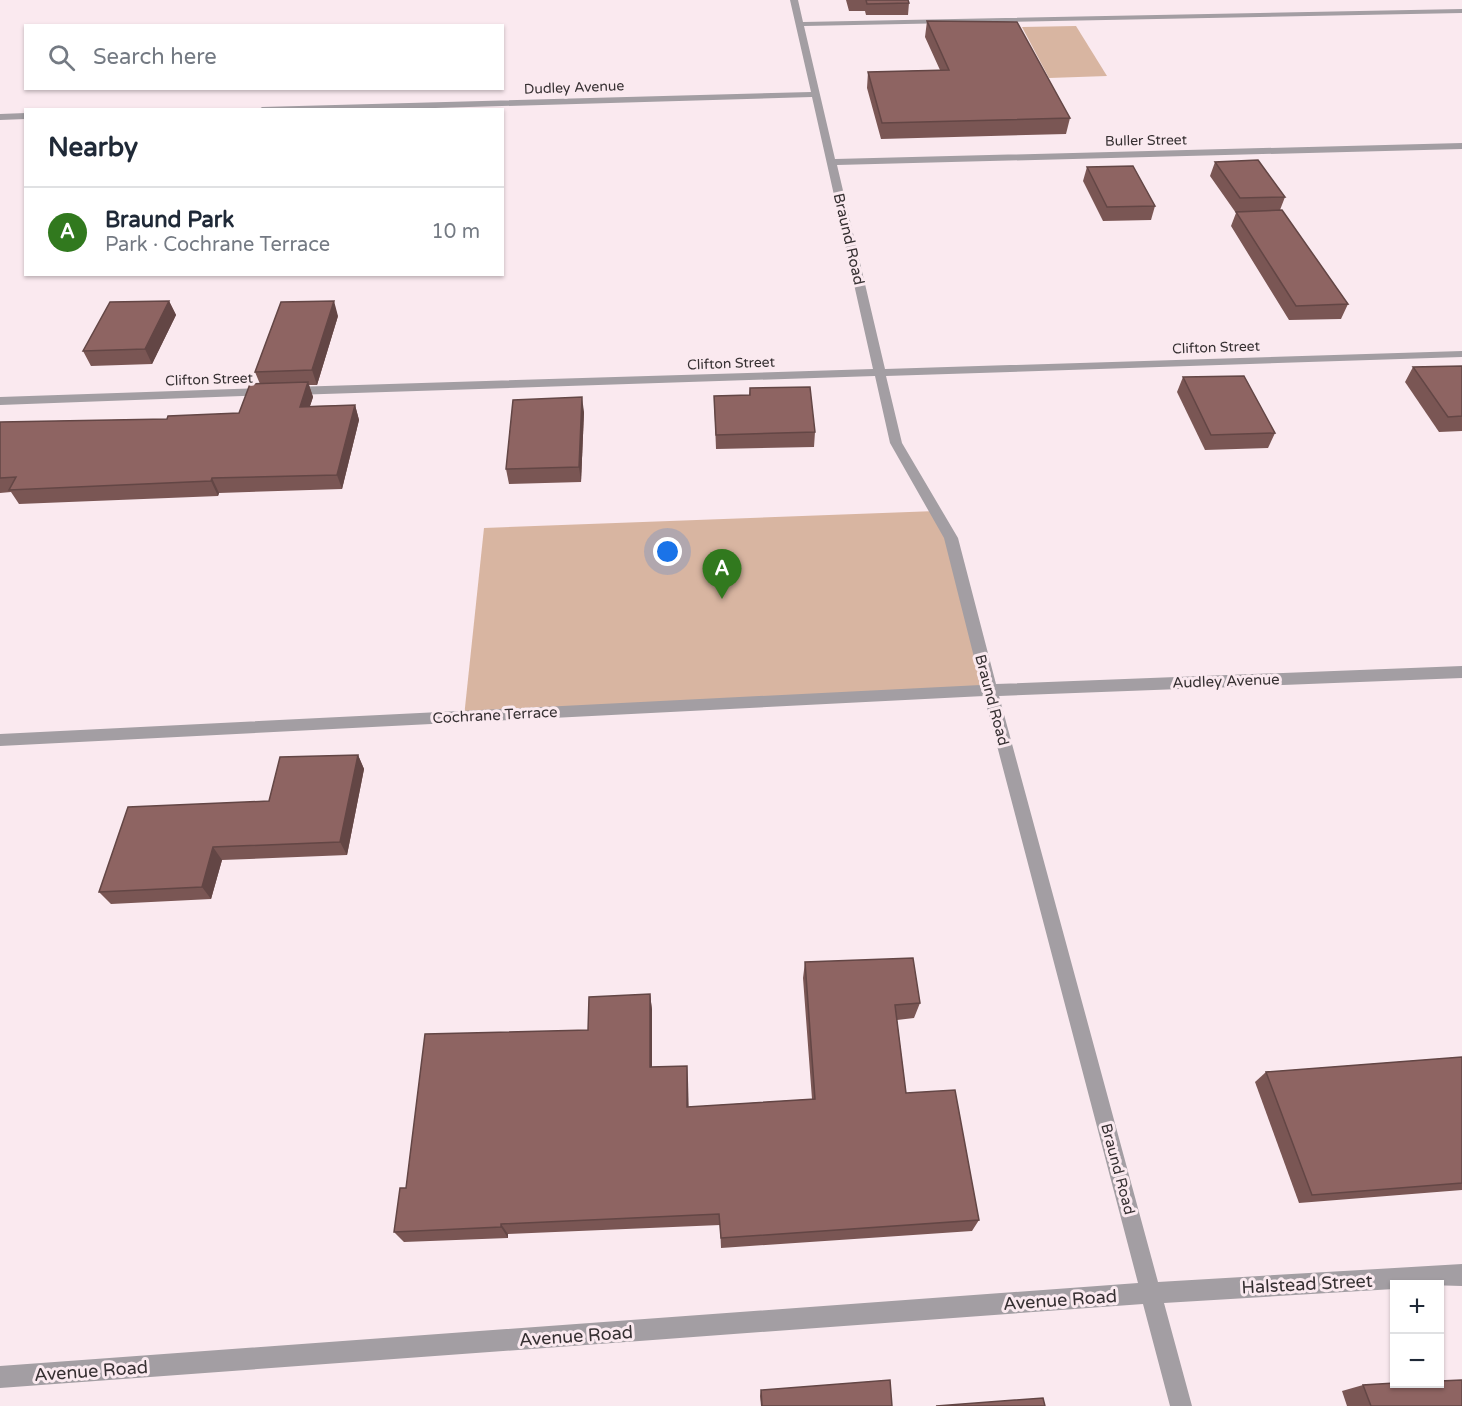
<!DOCTYPE html>
<meta charset="utf-8">
<style>
body{margin:0;font-family:"Varela Round",sans-serif;background:#f2f2f3;color:#1f2937}
.controls{position:absolute;right:18px;bottom:18px;display:grid;overflow:hidden;border-radius:0px;box-shadow:0 2px 4px #0004}
.controls button{width:54px;height:54px;display:grid;place-items:center;padding:0;border:0;border-bottom:2px solid #e0e1e3;background:#fff;color:#1f2937;font:30px sans-serif}
.you{position:absolute;left:668px;top:552px;width:21px;height:21px;margin:-15px;border:4px solid #fff;border-radius:50%;background:#1a73e8;box-shadow:0 0 0 9px #1a73e833}
.badge{display:grid;place-items:center;width:39px;height:39px;border-radius:50%;background:#31791e;color:#fff;font-size:20px;font-weight:700}
.pin{position:absolute;translate:-50% -50px;filter:drop-shadow(0 2px 3px #0008)}
.pin::after{content:'';position:absolute;top:32px;width:21px;height:18px;background:inherit;clip-path:polygon(0 0,100% 0,50% 100%)}
.list{margin:0;padding:0;list-style:none}
h2{display:flex;justify-content:space-between;align-items:center;height:78px;margin:0;padding:0 24px;font-size:26px}
h2 small{font-size:20px;font-weight:400;color:#747a83}
.list li{display:grid;grid-template-columns:39px 1fr auto;gap:18px;align-items:center;box-sizing:border-box;height:90px;padding:0 24px;border-top:2px solid #e0e1e3}
.list b{display:block;font-size:22px;white-space:nowrap}
.list p{margin:0;font-size:20px;white-space:nowrap;color:#747a83}
.list em{font-size:20px;font-style:normal;color:#747a83}
.icon{flex:none;width:33px;height:33px;fill:none;stroke:currentColor;stroke-width:2;stroke-linecap:round;stroke-linejoin:round}
.map{position:relative;flex:none;width:1462px;height:1406px;overflow:hidden}
.search{position:absolute;background:#fff;box-shadow:0 2px 4px #0004;left:24px;top:24px;width:480px;height:66px;display:flex;align-items:center;gap:15px;box-sizing:border-box;padding:0 21px;border-radius:0px;color:#747a83;font-size:22px}
.panel{position:absolute;background:#fff;box-shadow:0 2px 4px #0004;left:24px;top:108px;width:480px;height:168px;border-radius:0px}
.map>svg:first-child{display:block}
</style>
<div class="map">
<svg width="1462" height="1406" viewBox="0 0 1462 1406">
<rect width="100%" height="100%" fill="#fae9ef"/>
<g fill="#d8b5a1">
<path d="M 1076,26 L 1107,76 L 1049,78 L 1022,27 Z"/>
<path d="M 936,511 L 951,538 L 990,690 L 464,717 L 484,528 Z"/>
</g>
<g fill="none" stroke-linecap="round" stroke-linejoin="round">
<g fill="#a39ea3" fill-rule="evenodd">
<path d="M 790,0 L 798,0 L 803,22 L 1462,9 L 1462,13 L 804,26 L 835,159 L 1462,143 L 1462,149 L 837,165 L 885,369 L 1462,351 L 1462,357 L 886,376 L 902,443 L 958,538 L 996,684 L 1462,666 L 1462,678 L 999,696 L 1158,1282 L 1462,1264 L 1462,1286 L 1394,1284 L 1394,1289 L 1164,1303 L 1192,1406 L 1170,1406 L 1143,1304 L 0,1388 L 0,1366 L 1138,1283 L 984,696 L 0,746 L 0,734 L 981,685 L 944,538 L 890,443 L 875,376 L 293,395 L 287,391 L 293,387 L 873,369 L 812,97 L 369,110 L 258,110 L 262,107 L 811,92 Z"/>
<path d="M 26,113 L 26,119 L 0,120 L 0,114 Z"/>
<path d="M 266,388 L 272,392 L 270,395 L 0,405 L 0,397 Z"/>
</g>
</g>
<g fill="#7a5654">
<path d="M 840,0 L 908,0 L 909,3 L 908,15 L 866,15 L 865,11 L 849,11 L 846,0 Z"/>
<path d="M 927,21 L 1070,118 L 1066,134 L 881,139 L 867,88 L 868,72 L 940,70 L 925,37 Z"/>
<path d="M 1215,162 L 1285,197 L 1280,210 L 1348,304 L 1341,319 L 1289,320 L 1231,226 L 1236,213 L 1210,176 Z"/>
<path d="M 1087,167 L 1155,206 L 1151,220 L 1103,221 L 1083,181 Z"/>
<path d="M 169,301 L 176,315 L 152,364 L 91,366 L 83,351 Z"/>
<path d="M 338,316 L 317,385 L 309,385 L 313,397 L 310,406 L 355,405 L 359,420 L 342,489 L 219,493 L 218,496 L 19,504 L 11,492 L 0,493 L 0,422 L 167,419 L 239,413 L 260,384 L 255,372 Z"/>
<path d="M 1462,366 L 1462,431 L 1439,432 L 1405,382 L 1413,367 Z"/>
<path d="M 1183,377 L 1275,433 L 1268,448 L 1205,450 L 1177,392 Z"/>
<path d="M 750,388 L 815,432 L 814,447 L 716,449 L 714,396 L 749,395 Z"/>
<path d="M 584,412 L 581,482 L 509,484 L 506,469 Z"/>
<path d="M 358,755 L 364,769 L 347,855 L 222,860 L 211,899 L 111,904 L 99,892 L 269,801 Z"/>
<path d="M 805,962 L 920,1003 L 914,1018 L 897,1020 L 906,1093 L 979,1220 L 972,1231 L 721,1248 L 720,1225 L 508,1234 L 508,1238 L 404,1242 L 394,1232 L 406,1188 L 588,1030 L 650,994 L 652,1010 L 652,1067 L 687,1066 L 688,1107 L 812,1099 L 803,978 Z"/>
<path d="M 1462,1057 L 1462,1190 L 1299,1203 L 1255,1082 L 1266,1072 Z"/>
<path d="M 1363,1385 L 1462,1406 L 1347,1406 L 1342,1391 Z"/>
<path d="M 761,1390 L 892,1406 L 761,1406 L 760,1396 Z"/>
</g>
<g fill="#634645">
<path d="M 169,301 L 176,315 L 152,364 L 145,349 Z"/>
<path d="M 334,301 L 338,316 L 317,385 L 312,370 Z"/>
<path d="M 308,382 L 313,397 L 305,421 L 300,407 Z"/>
<path d="M 582,397 L 584,412 L 581,482 L 579,467 Z"/>
<path d="M 355,405 L 359,420 L 342,489 L 337,475 Z"/>
<path d="M 212,478 L 219,493 L 218,496 L 211,481 Z"/>
<path d="M 358,755 L 364,769 L 347,855 L 340,842 Z"/>
<path d="M 213,847 L 222,860 L 211,899 L 202,887 Z"/>
<path d="M 650,994 L 652,1010 L 652,1081 L 650,1067 Z"/>
<path d="M 687,1066 L 688,1080 L 689,1120 L 687,1107 Z"/>
<path d="M 501,1224 L 508,1234 L 508,1238 L 501,1227 Z"/>
</g>
<g fill="#8e6462" stroke="#634645" stroke-width="1.5">
<path d="M 866,0 L 908,0 L 909,3 L 867,4 Z"/>
<path d="M 927,21 L 1017,22 L 1070,118 L 882,123 L 868,72 L 949,70 Z"/>
<path d="M 1258,160 L 1285,197 L 1240,198 L 1215,162 Z"/>
<path d="M 1133,166 L 1155,206 L 1107,207 L 1087,167 Z"/>
<path d="M 1282,210 L 1348,304 L 1296,306 L 1236,212 Z"/>
<path d="M 169,301 L 145,349 L 83,351 L 110,302 Z"/>
<path d="M 334,301 L 312,370 L 255,372 L 281,302 Z"/>
<path d="M 1462,366 L 1462,416 L 1448,417 L 1413,367 Z"/>
<path d="M 1244,376 L 1275,433 L 1211,435 L 1183,377 Z"/>
<path d="M 308,382 L 300,407 L 355,405 L 337,475 L 212,478 L 211,481 L 9,490 L 16,477 L 0,478 L 0,422 L 167,419 L 168,416 L 239,413 L 250,384 Z"/>
<path d="M 810,387 L 815,432 L 716,435 L 714,396 L 750,395 L 750,388 Z"/>
<path d="M 582,397 L 579,467 L 506,469 L 513,400 Z"/>
<path d="M 358,755 L 340,842 L 213,847 L 202,887 L 99,892 L 128,807 L 269,801 L 280,757 Z"/>
<path d="M 913,958 L 920,1003 L 895,1005 L 906,1093 L 955,1090 L 979,1220 L 721,1238 L 719,1214 L 501,1224 L 501,1227 L 394,1232 L 400,1188 L 406,1188 L 425,1034 L 588,1030 L 589,997 L 650,994 L 650,1067 L 687,1066 L 687,1107 L 815,1099 L 805,962 Z"/>
<path d="M 1462,1057 L 1462,1183 L 1312,1195 L 1266,1072 Z"/>
<path d="M 890,1380 L 892,1406 L 762,1406 L 761,1390 Z"/>
<path d="M 1462,1380 L 1462,1406 L 1371,1406 L 1363,1385 L 1395,1383 L 1440,1383 L 1440,1381 Z"/>
<path d="M 1043,1398 L 1045,1406 L 936,1406 Z"/>
</g>
<g text-anchor="middle" stroke-width="6" stroke-linejoin="round" paint-order="stroke">
<g font-size="14" fill="#363032" stroke="#fae9ef">
<text transform="translate(574 87) rotate(-2)" y="5">Dudley Avenue</text>
<text transform="translate(1146 140) rotate(-1)" y="5">Buller Street</text>
<text transform="translate(1216 347) rotate(-2)" y="5">Clifton Street</text>
<text transform="translate(731 363) rotate(-2)" y="5">Clifton Street</text>
<text transform="translate(209 379) rotate(-2)" y="5">Clifton Street</text>
</g>
<g font-size="15" fill="#363032" stroke="#fae9ef">
<text transform="translate(849 239) rotate(77)" y="5">Braund Road</text>
<text transform="translate(1226 681) rotate(-2)" y="5">Audley Avenue</text>
<text transform="translate(992 700) rotate(75)" y="5">Braund Road</text>
<text transform="translate(495 715) rotate(-3)" y="5">Cochrane Terrace</text>
<text transform="translate(1118 1169) rotate(75)" y="5">Braund Road</text>
</g>
<g font-size="18" fill="#363032" stroke="#fae9ef">
<text transform="translate(1307 1284) rotate(-3)" y="6">Halstead Street</text>
<text transform="translate(1060 1300) rotate(-4)" y="6">Avenue Road</text>
<text transform="translate(576 1336) rotate(-4)" y="6">Avenue Road</text>
<text transform="translate(91 1371) rotate(-4)" y="6">Avenue Road</text>
</g>
</g>
</svg>
<div class="controls">
<button>+</button>
<button>−</button>
</div>
<div class="you"></div>
<div class="pin badge" style="left:722px;top:599px">A</div>
<div class="search"><svg class="icon" aria-label="search" viewBox="0 0 24 24"><circle cx="10" cy="10" r="6"/><path d="M15 15l6 6"/></svg>Search here</div>
<section class="panel">
<h2>Nearby<small></small></h2>
<ul class="list">
<li><span class="badge">A</span><div><b>Braund Park</b><p>Park · Cochrane Terrace</p></div><em>10 m</em></li>
</ul>
</section>
</div>
